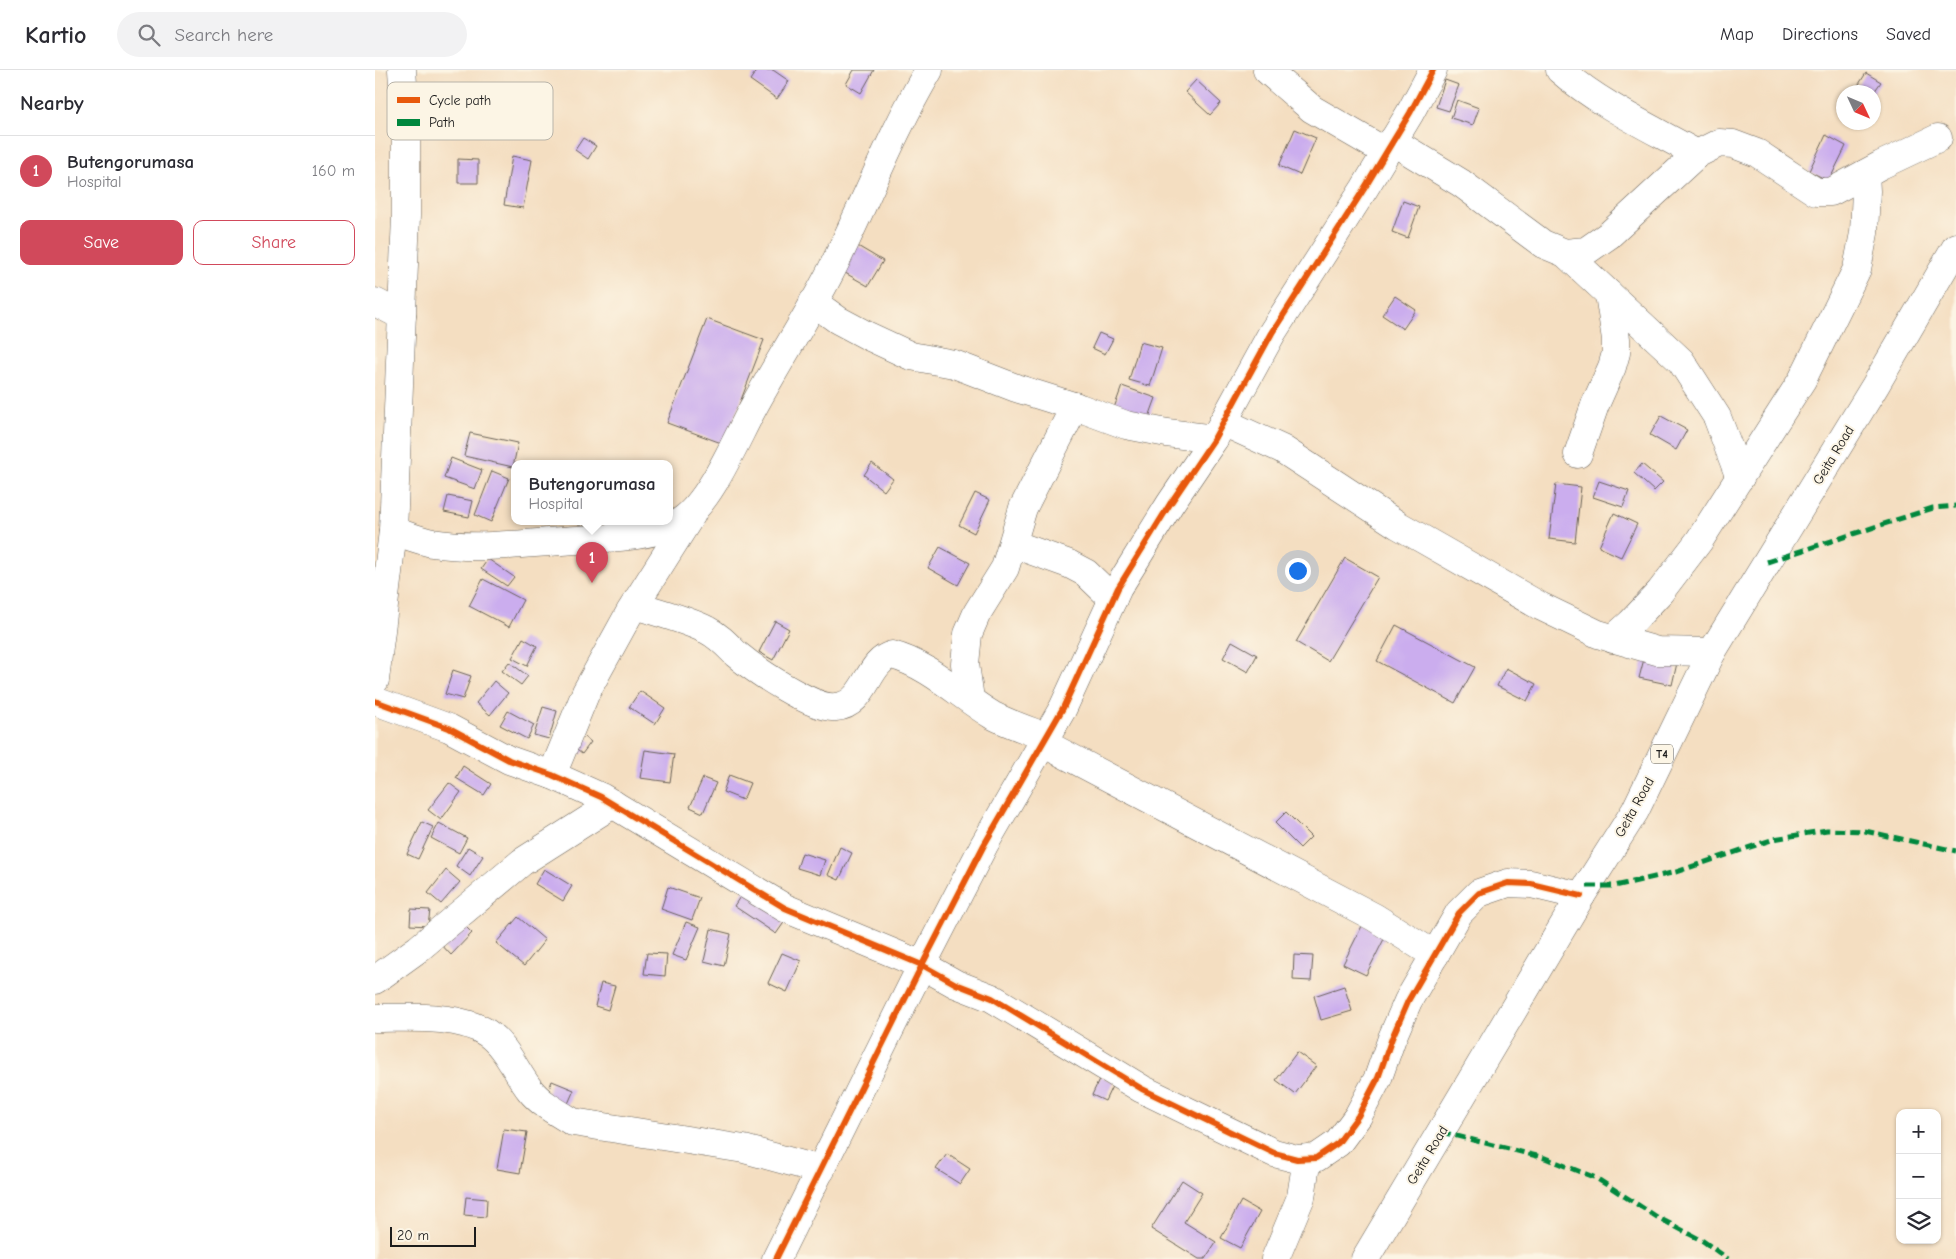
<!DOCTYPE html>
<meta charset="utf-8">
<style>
body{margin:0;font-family:"Comic Neue",sans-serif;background:#f2f2f3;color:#2b2b33}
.controls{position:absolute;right:15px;bottom:15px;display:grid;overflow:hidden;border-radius:10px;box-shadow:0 1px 4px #0004}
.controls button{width:45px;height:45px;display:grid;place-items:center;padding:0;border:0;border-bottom:1px solid #e1e1e2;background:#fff;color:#2b2b33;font:25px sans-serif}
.compass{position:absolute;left:1461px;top:15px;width:45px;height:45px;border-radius:50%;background:#fff;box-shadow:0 1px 4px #0004;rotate:134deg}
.scale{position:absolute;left:15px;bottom:12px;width:86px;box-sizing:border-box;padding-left:5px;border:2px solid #1c1c1c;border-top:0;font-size:14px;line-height:18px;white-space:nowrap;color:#1c1c1c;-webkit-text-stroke:4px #fcf5e5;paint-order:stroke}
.you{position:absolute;left:922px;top:500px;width:18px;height:18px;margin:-12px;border:4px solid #fff;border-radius:50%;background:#1a73e8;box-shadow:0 0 0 8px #1a73e833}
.badge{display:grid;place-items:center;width:32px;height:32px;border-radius:50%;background:#d1495b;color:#fff;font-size:16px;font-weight:700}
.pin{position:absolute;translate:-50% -41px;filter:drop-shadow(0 1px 2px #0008)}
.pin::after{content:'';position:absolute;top:26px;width:18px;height:15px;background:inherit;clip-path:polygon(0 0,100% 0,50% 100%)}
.popup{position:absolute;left:136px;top:390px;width:162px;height:65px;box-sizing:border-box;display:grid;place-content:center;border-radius:10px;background:#fff;filter:drop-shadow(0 1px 4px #0005);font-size:16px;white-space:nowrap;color:#7c7c81}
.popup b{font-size:19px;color:#2b2b33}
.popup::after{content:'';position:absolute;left:50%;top:100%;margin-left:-10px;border:10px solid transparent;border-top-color:#fff}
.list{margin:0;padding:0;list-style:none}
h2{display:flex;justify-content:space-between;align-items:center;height:65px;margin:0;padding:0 20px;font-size:21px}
h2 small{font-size:16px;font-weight:400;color:#7c7c81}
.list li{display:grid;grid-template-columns:32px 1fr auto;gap:15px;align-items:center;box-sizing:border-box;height:70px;padding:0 20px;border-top:1px solid #e1e1e2}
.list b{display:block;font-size:19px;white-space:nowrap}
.list p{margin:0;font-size:16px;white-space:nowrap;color:#7c7c81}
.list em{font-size:16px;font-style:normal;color:#7c7c81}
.actions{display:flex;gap:10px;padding:15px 20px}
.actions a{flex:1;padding:11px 0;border:1px solid #d1495b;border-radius:10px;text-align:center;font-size:18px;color:#d1495b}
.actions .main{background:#d1495b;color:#fff}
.icon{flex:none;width:28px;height:28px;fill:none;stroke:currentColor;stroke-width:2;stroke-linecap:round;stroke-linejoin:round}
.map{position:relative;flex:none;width:1581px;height:1189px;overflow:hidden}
header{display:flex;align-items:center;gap:30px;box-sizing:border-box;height:70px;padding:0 25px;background:#fff;border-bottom:1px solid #e1e1e2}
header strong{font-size:24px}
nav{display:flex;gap:28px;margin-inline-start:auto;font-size:18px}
.search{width:350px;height:45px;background:#f2f2f3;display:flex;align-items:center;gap:12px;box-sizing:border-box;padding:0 18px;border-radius:28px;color:#7c7c81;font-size:19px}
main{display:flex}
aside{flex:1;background:#fff}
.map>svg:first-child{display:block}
</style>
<header>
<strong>Kartio</strong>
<div class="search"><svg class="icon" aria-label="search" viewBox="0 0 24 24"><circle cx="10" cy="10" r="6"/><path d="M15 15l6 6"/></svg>Search here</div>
<nav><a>Map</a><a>Directions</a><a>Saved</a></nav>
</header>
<main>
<aside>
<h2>Nearby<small></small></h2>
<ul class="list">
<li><span class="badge">1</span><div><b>Butengorumasa</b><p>Hospital</p></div><em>160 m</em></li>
</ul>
<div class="actions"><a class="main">Save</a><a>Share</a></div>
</aside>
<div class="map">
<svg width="1581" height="1189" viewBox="0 0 1581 1189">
<rect width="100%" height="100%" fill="#fcf5e5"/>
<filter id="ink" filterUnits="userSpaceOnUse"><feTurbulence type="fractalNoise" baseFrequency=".02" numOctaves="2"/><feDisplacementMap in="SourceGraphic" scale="10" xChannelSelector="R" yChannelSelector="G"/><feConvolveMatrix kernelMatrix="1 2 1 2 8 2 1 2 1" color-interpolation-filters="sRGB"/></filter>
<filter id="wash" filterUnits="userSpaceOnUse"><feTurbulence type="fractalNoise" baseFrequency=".0096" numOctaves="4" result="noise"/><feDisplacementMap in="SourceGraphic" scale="20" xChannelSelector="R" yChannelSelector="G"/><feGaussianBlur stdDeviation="1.12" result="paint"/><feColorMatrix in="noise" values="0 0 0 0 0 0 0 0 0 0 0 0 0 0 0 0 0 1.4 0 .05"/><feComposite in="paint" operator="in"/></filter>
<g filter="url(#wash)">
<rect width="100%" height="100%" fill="#f4dec1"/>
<g id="blocks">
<g fill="#cbadee">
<path d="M 382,0 L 398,0 L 414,11 L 402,29 L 375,10 Z"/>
<path d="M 479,0 L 499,0 L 486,23 L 471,14 Z"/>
<path d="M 1491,3 L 1506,12 L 1499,22 L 1479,22 Z"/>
<path d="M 821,10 L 846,33 L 835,45 L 810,22 Z"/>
<path d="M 1070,10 L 1084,15 L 1074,41 L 1061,37 Z"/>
<path d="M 1082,30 L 1104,38 L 1098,55 L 1076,48 Z"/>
<path d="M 920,59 L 941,68 L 925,105 L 904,96 Z"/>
<path d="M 1451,65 L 1471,76 L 1454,111 L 1434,101 Z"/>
<path d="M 208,68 L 221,76 L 213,89 L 200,80 Z"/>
<path d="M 137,86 L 157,90 L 148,138 L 129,135 Z"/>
<path d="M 83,89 L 103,90 L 103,113 L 83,113 Z"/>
<path d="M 1028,131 L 1044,137 L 1033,168 L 1017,162 Z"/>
<path d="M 481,175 L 508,191 L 493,216 L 465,200 Z"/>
<path d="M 1020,226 L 1041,240 L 1028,259 L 1007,245 Z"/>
<path d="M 332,249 L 389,270 L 349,374 L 292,353 Z"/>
<path d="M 724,263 L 738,269 L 730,284 L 717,278 Z"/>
<path d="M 765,272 L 787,278 L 775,316 L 754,310 Z"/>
<path d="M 747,316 L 781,328 L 773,350 L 739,338 Z"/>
<path d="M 1286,346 L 1312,360 L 1301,380 L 1275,365 Z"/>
<path d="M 95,363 L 143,373 L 138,397 L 89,386 Z"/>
<path d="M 76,388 L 107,400 L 100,419 L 69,408 Z"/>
<path d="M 497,393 L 518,409 L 509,421 L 489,405 Z"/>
<path d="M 1267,394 L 1288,412 L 1279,421 L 1259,403 Z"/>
<path d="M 117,401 L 134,408 L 116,452 L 100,445 Z"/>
<path d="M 1224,411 L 1254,421 L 1248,437 L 1218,427 Z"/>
<path d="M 1181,414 L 1206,417 L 1200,472 L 1174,469 Z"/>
<path d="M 600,423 L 615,430 L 599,463 L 584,455 Z"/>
<path d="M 73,426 L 98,431 L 94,447 L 69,442 Z"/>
<path d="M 1239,443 L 1262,454 L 1246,487 L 1224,477 Z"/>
<path d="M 565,477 L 595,493 L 583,515 L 553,498 Z"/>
<path d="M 970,488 L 1003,507 L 953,591 L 921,572 Z"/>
<path d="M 113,489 L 139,507 L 132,516 L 106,499 Z"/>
<path d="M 108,509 L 148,530 L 134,557 L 94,536 Z"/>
<path d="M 400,551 L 414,559 L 398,590 L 384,582 Z"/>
<path d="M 1021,555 L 1100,597 L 1080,633 L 1002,591 Z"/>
<path d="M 148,568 L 162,576 L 152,596 L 137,588 Z"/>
<path d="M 857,571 L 882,585 L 873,602 L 848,588 Z"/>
<path d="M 1270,585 L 1302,593 L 1297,615 L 1264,608 Z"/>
<path d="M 134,592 L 153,606 L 146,615 L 127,601 Z"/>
<path d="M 1131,598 L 1161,614 L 1152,631 L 1122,616 Z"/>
<path d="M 78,600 L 96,606 L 88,629 L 70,624 Z"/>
<path d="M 119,611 L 133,623 L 115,645 L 101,633 Z"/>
<path d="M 265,621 L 290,638 L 280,654 L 254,637 Z"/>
<path d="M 168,637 L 182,641 L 174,669 L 159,665 Z"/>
<path d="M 133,641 L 159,655 L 152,669 L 125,655 Z"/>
<path d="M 203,661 L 216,672 L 207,684 L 193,673 Z"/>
<path d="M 270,680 L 299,684 L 295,712 L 265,708 Z"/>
<path d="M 88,696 L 116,714 L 109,725 L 81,708 Z"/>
<path d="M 354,705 L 375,713 L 368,730 L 348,722 Z"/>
<path d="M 328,708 L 341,713 L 328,743 L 315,737 Z"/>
<path d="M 74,713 L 86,722 L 66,750 L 53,740 Z"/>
<path d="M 911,742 L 936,767 L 925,778 L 900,753 Z"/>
<path d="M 47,752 L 58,757 L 43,789 L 32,784 Z"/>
<path d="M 64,753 L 92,768 L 84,783 L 56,768 Z"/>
<path d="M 93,777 L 108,786 L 95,806 L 81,796 Z"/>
<path d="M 465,777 L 477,783 L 464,810 L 453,805 Z"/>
<path d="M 427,783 L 450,790 L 445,805 L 422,798 Z"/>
<path d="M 169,799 L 197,816 L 188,831 L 160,814 Z"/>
<path d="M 71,800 L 85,812 L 66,834 L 53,823 Z"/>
<path d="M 372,816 L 415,844 L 401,864 L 359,836 Z"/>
<path d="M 293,817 L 325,828 L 317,850 L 286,839 Z"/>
<path d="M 36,839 L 55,840 L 53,856 L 35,855 Z"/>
<path d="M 143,847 L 170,870 L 149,896 L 121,873 Z"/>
<path d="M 85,851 L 97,863 L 76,885 L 64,872 Z"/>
<path d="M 311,852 L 325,857 L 311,890 L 297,885 Z"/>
<path d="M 988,854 L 1011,865 L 991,905 L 968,894 Z"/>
<path d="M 336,859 L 356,864 L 349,896 L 329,891 Z"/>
<path d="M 272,883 L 292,884 L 290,906 L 269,904 Z"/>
<path d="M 407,883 L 426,891 L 412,922 L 393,913 Z"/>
<path d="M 919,885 L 938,886 L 936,911 L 918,910 Z"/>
<path d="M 226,913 L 240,916 L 233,940 L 220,936 Z"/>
<path d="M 969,916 L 977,941 L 946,950 L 939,926 Z"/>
<path d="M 922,982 L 941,996 L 920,1024 L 901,1010 Z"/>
<path d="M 726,1006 L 739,1012 L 730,1031 L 717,1025 Z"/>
<path d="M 177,1011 L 199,1020 L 192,1036 L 171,1027 Z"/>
<path d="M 129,1059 L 152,1062 L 145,1103 L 122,1099 Z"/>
<path d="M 572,1084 L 595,1099 L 585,1114 L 561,1099 Z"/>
<path d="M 807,1110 L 827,1123 L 809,1152 L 841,1172 L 830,1189 L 824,1189 L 776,1159 Z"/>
<path d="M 91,1127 L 112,1129 L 111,1147 L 89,1145 Z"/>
<path d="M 866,1131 L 885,1142 L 865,1178 L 846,1168 Z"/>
</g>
</g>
</g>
<g filter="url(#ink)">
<use href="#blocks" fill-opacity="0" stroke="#686056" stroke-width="1"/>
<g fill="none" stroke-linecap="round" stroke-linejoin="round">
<g stroke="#686056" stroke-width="29">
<g id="minor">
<path d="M 892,0 L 937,39 L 1011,82"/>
<path d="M 1185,0 C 1225,35 1276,58 1322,84"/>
<path d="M 1017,71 L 1086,113 L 1168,174 L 1190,183 L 1211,181 L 1234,165 L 1322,84 L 1344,73 L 1358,74 L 1382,83 L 1441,122 L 1456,122 L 1506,95 L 1563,68"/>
<path d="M 1190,183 L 1306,291 L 1342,347 L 1365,408"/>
<path d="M 0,232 L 27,246"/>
<path d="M 438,232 L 463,250 L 493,266 L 536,286 L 579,294 L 641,318 L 705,338 L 751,355 L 792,363 L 839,369"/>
<path d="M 848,352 L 907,379 L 1023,455 L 1165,536 L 1223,564 L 1282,581 L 1337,582"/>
<path d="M 1203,384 L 1220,335 L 1237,297 L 1241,283 L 1241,269 L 1234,224"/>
<path d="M 18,461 C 31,465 44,470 57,473 C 100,480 144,474 187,471 C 220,468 278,469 306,451 C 336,431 361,369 378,338 C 403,292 432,248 456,201 C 490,134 516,64 554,0"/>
<path d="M 638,474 L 694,494 L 711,503 L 738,529"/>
<path d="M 260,535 C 284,543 310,549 332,560 C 344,566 352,575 361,584 C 379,599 438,640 461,637 C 491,635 492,591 517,585 C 555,595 585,626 617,645 C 634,654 653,660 671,667"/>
<path d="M 1238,569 L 1256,553 L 1285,522 L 1324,471 L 1427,310 L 1482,199 L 1489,163 L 1491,121 L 1490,104"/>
<path d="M 0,610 L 18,461 L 31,146 L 31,56 L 27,0"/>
<path d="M 595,629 L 590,594 L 593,564 L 602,543 L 630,498 L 648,438 L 700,336"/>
<path d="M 0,631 L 74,658 L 134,690 L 177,705 L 226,727 L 410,838 L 547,895 L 581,914 L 617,928 L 767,1019 L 899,1083 L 922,1089 L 941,1088 L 963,1073 L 983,1046 L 1003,1008 L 1017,968 L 1033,931 L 1084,843 L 1104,823 L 1133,813 L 1156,814 L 1206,826"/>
<path d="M 668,673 L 999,847 L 1060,885"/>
<path d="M 177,705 L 211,622 L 255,542 L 317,444"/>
<path d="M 0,910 L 43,879 L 147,792 L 238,734"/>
<path d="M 0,948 C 33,948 83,944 112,963 C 131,976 141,1002 155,1020 C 166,1034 183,1043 198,1052 L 369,1079 L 446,1100"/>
<path d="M 401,1189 L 547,895 L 609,775 L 688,638 L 743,518 L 795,434 L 839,369 L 897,263 L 989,119 L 1035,43 L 1058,0"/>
<path d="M 900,1189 L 926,1127 L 932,1088"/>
</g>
</g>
<g stroke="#686056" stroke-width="29">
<path id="highway" d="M 990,1189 L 1206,826 L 1260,741 L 1337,582 L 1500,316 L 1581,177"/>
</g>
<use href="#minor" stroke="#fff" stroke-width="28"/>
<use href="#highway" stroke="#fff" stroke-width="28"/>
<g stroke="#00873e" stroke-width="5" stroke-dasharray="10 5" stroke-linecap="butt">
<path d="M 1392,492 L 1558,438 L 1581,436"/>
<path d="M 1212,816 L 1240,816 L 1301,802 L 1399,769 L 1452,760 L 1490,761 L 1581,781"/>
<path d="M 1066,1062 L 1170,1088 L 1221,1108 L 1282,1147 L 1328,1171 L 1353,1189"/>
</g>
<g stroke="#fcf5e5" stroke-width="9">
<g id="cycleway">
<path d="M 0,631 L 74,658 L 134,690 L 177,705 L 226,727 L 410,838 L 547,895 L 581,914 L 617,928 L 767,1019 L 899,1083 L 922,1089 L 941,1088 L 963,1073 L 983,1046 L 1003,1008 L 1017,968 L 1033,931 L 1084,843 L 1104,823 L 1133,813 L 1156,814 L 1206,826"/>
<path d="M 401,1189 L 547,895 L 609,775 L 688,638 L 743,518 L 795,434 L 839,369 L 897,263 L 989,119 L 1035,43 L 1058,0"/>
</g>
</g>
<use href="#cycleway" stroke="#e8590c" stroke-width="6"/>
</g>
</g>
<g text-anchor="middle" stroke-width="4" stroke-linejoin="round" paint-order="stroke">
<rect fill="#fcf5e5" stroke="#5f5d58" stroke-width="1" x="1276" y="674.5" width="22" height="19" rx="4"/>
<g font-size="12" font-weight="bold" fill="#1c1c1c">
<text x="1287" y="688">T4</text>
</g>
<g font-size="14" fill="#1c1c1c" stroke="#fcf5e5">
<text transform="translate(1458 385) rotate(-59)" y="5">Geita Road</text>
<text transform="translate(1259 737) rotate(-61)" y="5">Geita Road</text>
<text transform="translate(1052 1085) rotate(-59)" y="5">Geita Road</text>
</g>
</g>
<rect x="12" y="12" width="166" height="58" rx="8" fill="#fcf5e5" stroke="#b9b4a9" stroke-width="1"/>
<rect x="22" y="27" width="23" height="6" fill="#e8590c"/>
<rect x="22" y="49" width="23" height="7" fill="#00873e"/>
<g font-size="14" fill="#1c1c1c">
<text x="54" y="35">Cycle path</text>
<text x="54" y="57">Path</text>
</g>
</svg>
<div class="controls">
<button>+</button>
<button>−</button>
<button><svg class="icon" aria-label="layers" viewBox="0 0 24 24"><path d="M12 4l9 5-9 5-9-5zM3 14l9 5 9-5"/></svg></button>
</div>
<svg class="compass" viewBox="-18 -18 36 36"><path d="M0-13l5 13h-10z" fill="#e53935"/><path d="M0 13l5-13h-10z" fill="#7c7c81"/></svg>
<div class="scale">20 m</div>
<div class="you"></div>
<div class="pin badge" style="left:217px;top:513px">1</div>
<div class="popup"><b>Butengorumasa</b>Hospital</div>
</div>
</main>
